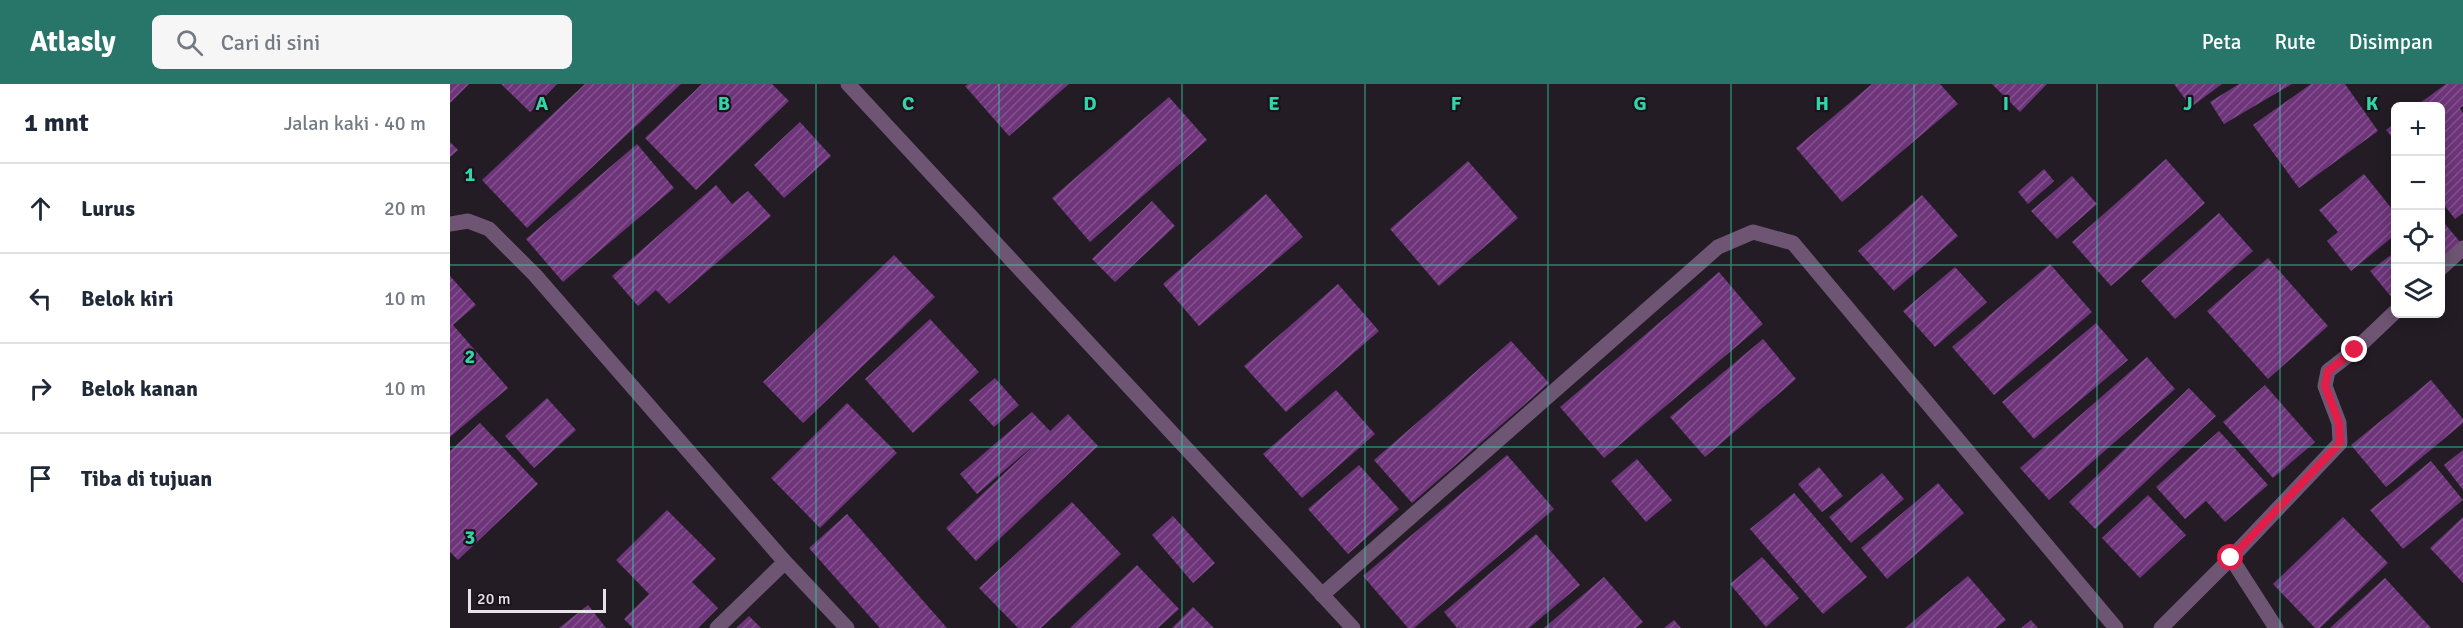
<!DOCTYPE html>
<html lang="id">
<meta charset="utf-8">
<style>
body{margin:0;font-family:Signika,sans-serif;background:#f6f6f7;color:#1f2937}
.controls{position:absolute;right:18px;top:18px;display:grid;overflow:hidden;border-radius:9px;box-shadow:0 3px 15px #0003}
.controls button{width:54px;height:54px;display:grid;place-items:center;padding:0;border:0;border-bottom:2px solid #e0e1e3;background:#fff;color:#1f2937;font:30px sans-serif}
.scale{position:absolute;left:18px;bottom:15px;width:138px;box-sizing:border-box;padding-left:6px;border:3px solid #e8e3e9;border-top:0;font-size:16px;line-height:21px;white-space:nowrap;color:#e8e3e9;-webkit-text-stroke:4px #19131b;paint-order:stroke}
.stop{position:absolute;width:18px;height:18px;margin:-14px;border:4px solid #e11d48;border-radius:50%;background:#fff}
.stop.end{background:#e11d48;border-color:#fff;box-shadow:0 2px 6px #0008}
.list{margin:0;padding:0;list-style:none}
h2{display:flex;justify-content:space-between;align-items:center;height:78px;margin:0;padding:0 24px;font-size:26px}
h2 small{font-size:20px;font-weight:400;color:#747a83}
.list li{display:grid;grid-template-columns:39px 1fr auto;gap:18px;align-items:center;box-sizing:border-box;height:90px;padding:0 24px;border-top:2px solid #e0e1e3}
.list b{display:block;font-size:22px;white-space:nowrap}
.list em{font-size:20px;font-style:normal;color:#747a83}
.icon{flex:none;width:33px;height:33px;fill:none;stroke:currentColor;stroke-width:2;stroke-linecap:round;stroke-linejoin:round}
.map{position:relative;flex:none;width:2013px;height:544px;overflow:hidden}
header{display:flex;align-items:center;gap:36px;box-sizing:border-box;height:84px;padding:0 30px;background:#28766a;color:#fff}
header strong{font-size:28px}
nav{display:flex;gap:33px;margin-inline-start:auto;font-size:21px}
.search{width:420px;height:54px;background:#f6f6f7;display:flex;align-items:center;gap:15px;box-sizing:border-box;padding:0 21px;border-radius:9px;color:#747a83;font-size:22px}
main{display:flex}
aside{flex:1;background:#fff}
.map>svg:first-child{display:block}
</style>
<header>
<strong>Atlasly</strong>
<div class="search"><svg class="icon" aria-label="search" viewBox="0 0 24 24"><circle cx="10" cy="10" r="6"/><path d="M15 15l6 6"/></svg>Cari di sini</div>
<nav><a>Peta</a><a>Rute</a><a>Disimpan</a></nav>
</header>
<main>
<aside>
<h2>1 mnt<small>Jalan kaki · 40 m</small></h2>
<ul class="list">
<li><svg class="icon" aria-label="ahead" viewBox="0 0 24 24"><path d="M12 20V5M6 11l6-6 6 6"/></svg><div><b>Lurus</b></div><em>20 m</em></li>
<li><svg class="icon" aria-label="left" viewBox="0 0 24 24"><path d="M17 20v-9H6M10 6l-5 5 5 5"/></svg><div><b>Belok kiri</b></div><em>10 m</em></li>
<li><svg class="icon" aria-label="right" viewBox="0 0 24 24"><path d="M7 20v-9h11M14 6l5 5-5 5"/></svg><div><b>Belok kanan</b></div><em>10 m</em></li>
<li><svg class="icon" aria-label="arrive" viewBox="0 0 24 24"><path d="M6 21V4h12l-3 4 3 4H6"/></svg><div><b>Tiba di tujuan</b></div></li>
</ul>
</aside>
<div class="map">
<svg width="2013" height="544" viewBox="0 0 2013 544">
<defs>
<pattern id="building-hatch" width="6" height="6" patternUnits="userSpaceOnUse" patternTransform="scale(1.5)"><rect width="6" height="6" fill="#6e357b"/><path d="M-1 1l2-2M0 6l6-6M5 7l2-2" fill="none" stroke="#83528e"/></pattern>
</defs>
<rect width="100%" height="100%" fill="#231c25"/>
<g fill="url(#building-hatch)">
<path d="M 0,0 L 19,0 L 0,19 Z"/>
<path d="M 51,0 L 107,0 L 80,28 Z"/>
<path d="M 135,0 L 231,0 L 77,144 L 32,96 Z"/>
<path d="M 252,0 L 322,0 L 339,17 L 246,106 L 195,54 Z"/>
<path d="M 518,0 L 619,0 L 559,52 L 515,2 Z"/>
<path d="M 1422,0 L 1490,0 L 1508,20 L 1392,118 L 1346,64 Z"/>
<path d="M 1542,0 L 1597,0 L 1570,28 Z"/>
<path d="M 1724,0 L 1772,0 L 1741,23 Z"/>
<path d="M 1789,0 L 1842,0 L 1774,40 L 1760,18 Z"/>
<path d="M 1861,0 L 1895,0 L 1928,47 L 1849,104 L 1803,41 Z"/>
<path d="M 1996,0 L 2013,0 L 2013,22 L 2010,24 L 2013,29 L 2013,129 L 2005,135 L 1990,116 L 1990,22 L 1966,22 Z"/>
<path d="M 719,13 L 757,56 L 640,158 L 602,114 Z"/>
<path d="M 350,38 L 381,72 L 334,114 L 304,81 Z"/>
<path d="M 1946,38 L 1946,58 L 1936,46 Z"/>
<path d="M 0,58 L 8,66 L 0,73 Z"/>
<path d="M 187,60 L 224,104 L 113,198 L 76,155 Z"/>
<path d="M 1716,75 L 1755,119 L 1661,202 L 1622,158 Z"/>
<path d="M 1018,77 L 1068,134 L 989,202 L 940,145 Z"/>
<path d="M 1594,85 L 1604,97 L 1578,120 L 1568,108 Z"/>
<path d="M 1914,90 L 1946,130 L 1946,150 L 1901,187 L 1877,157 L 1888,148 L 1869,126 Z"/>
<path d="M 1622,92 L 1647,120 L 1607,155 L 1581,127 Z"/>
<path d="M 266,101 L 282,120 L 298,107 L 321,132 L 219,220 L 206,206 L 188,222 L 162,192 Z"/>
<path d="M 816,110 L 853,153 L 749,242 L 713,200 Z"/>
<path d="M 1472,111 L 1508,152 L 1444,207 L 1408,167 Z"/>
<path d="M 702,117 L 725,142 L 665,198 L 642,175 Z"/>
<path d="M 1769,129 L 1803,167 L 1725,235 L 1691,197 Z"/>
<path d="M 1990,134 L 2011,159 L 1990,175 Z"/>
<path d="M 1946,167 L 1946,211 L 1942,214 L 1920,187 Z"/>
<path d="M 444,171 L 485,213 L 353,339 L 313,298 Z"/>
<path d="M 1818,174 L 1878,242 L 1818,295 L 1757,227 Z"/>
<path d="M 1600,180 L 1642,228 L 1544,311 L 1502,263 Z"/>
<path d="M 1505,183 L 1537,218 L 1485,263 L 1453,227 Z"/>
<path d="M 1269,188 L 1313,240 L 1154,374 L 1110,323 Z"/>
<path d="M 0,192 L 26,221 L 3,241 L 58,304 L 0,353 Z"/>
<path d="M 888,200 L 929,247 L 836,328 L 794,282 Z"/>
<path d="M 480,235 L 529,288 L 463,349 L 415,295 Z"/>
<path d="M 1646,239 L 1678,276 L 1584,355 L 1552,318 Z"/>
<path d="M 1313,255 L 1346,295 L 1255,373 L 1220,333 Z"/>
<path d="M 1061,257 L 1099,299 L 962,419 L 924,376 Z"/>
<path d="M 1697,273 L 1725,305 L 1599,416 L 1570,384 Z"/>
<path d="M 545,294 L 569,321 L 544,343 L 519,316 Z"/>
<path d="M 1981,296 L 2013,335 L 2013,339 L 1936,403 L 1901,361 Z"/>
<path d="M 1815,301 L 1865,358 L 1823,394 L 1773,338 Z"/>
<path d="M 1739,304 L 1766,332 L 1645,445 L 1619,418 Z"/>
<path d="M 886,306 L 925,350 L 852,414 L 813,370 Z"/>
<path d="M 97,314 L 126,346 L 84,384 L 55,352 Z"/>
<path d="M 397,319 L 447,369 L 370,444 L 321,394 Z"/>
<path d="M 582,328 L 600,347 L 618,330 L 648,362 L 526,477 L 496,444 L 591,355 L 527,410 L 510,390 Z"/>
<path d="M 30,339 L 88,400 L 8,476 L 0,468 L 0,367 Z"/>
<path d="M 1769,347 L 1818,401 L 1775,438 L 1756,417 L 1735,435 L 1706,403 Z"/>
<path d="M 2013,366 L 2013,406 L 1994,381 Z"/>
<path d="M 1057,371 L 1104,425 L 964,544 L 958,544 L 913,492 Z"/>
<path d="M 1187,375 L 1222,416 L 1196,438 L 1161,397 Z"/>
<path d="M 1981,377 L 2013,416 L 1953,465 L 1920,426 Z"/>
<path d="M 909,381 L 949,425 L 898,470 L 858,425 Z"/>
<path d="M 1369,383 L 1393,412 L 1372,428 L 1348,400 Z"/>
<path d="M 1432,389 L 1454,415 L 1401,459 L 1379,433 Z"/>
<path d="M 1488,399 L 1514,429 L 1437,495 L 1411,464 Z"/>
<path d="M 1344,409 L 1417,493 L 1373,530 L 1300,445 Z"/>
<path d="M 1698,411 L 1736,451 L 1690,494 L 1652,454 Z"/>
<path d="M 622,418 L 671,470 L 591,544 L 568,544 L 529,504 Z"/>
<path d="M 217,426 L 266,475 L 242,498 L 268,524 L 248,544 L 183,544 L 174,535 L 199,510 L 166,476 Z"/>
<path d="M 397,430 L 497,544 L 430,544 L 359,464 Z"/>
<path d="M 723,432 L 765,479 L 743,499 L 702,451 Z"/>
<path d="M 1893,433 L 1938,479 L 1870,544 L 1865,544 L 1823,500 Z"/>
<path d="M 2013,433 L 2013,499 L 1980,464 Z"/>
<path d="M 1086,450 L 1130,501 L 1079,544 L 1007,544 L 994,528 Z"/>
<path d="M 1312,473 L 1349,514 L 1316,543 L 1280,500 Z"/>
<path d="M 687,481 L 729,525 L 708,544 L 620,544 Z"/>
<path d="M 1518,492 L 1556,536 L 1546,544 L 1455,544 Z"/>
<path d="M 1154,493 L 1193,538 L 1186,544 L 1094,544 Z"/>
<path d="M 1935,494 L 1981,544 L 1880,544 Z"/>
<path d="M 138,521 L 156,544 L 109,544 Z"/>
<path d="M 743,523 L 764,544 L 722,544 Z"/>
<path d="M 299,532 L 311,544 L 286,544 Z"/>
<path d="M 1224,536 L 1231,544 L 1214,544 Z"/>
<path d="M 1581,536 L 1588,544 L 1571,544 Z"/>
</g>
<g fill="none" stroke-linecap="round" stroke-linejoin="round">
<g stroke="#6e5574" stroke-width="15">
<path d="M 398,0 L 903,544"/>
<path d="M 0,140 L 18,137 L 39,145 L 85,191 L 335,478 L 397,544"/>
<path d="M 1990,185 L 2013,164"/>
<path d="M 1781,474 L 1890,359 L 1889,339 L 1875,302 L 1878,287 L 1905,266 L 1946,227"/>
<path d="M 872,511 L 1268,163 L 1303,148 L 1343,159 L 1666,544"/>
<path d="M 267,544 L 335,478"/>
<path d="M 1711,544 L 1781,474 L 1826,544"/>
</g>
</g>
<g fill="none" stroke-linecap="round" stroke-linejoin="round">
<path stroke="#e11d48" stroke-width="8" d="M 1781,474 L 1890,359 L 1889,339 L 1875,302 L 1878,287 L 1905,266"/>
</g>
<path fill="none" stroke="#33d4a8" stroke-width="1.5" stroke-opacity="0.55" d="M 183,0 L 183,544M 366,0 L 366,544M 549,0 L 549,544M 732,0 L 732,544M 915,0 L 915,544M 1098,0 L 1098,544M 1281,0 L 1281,544M 1464,0 L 1464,544M 1647,0 L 1647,544M 1830,0 L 1830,544M 0,181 L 1946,181M 1990,181 L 2013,181M 0,363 L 2013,363"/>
<g font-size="20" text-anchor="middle" font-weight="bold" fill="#33d4a8" stroke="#19131b" stroke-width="4.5" stroke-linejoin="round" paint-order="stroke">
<text x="92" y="26">A</text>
<text x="274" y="26">B</text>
<text x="458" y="26">C</text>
<text x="640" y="26">D</text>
<text x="824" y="26">E</text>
<text x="1006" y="26">F</text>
<text x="1190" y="26">G</text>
<text x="1372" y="26">H</text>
<text x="1556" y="26">I</text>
<text x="1738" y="26">J</text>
<text x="1922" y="26">K</text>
<text x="20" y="97">1</text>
<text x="20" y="279">2</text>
<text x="20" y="460">3</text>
</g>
</svg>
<div class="controls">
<button>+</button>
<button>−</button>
<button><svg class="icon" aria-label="locate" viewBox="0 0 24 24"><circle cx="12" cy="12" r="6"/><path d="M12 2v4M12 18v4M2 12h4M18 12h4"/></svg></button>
<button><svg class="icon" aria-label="layers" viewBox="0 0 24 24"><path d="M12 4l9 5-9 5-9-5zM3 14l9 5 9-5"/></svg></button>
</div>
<div class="scale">20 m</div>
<div class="stop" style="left:1781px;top:474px"></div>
<div class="stop end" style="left:1905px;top:266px"></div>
</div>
</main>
